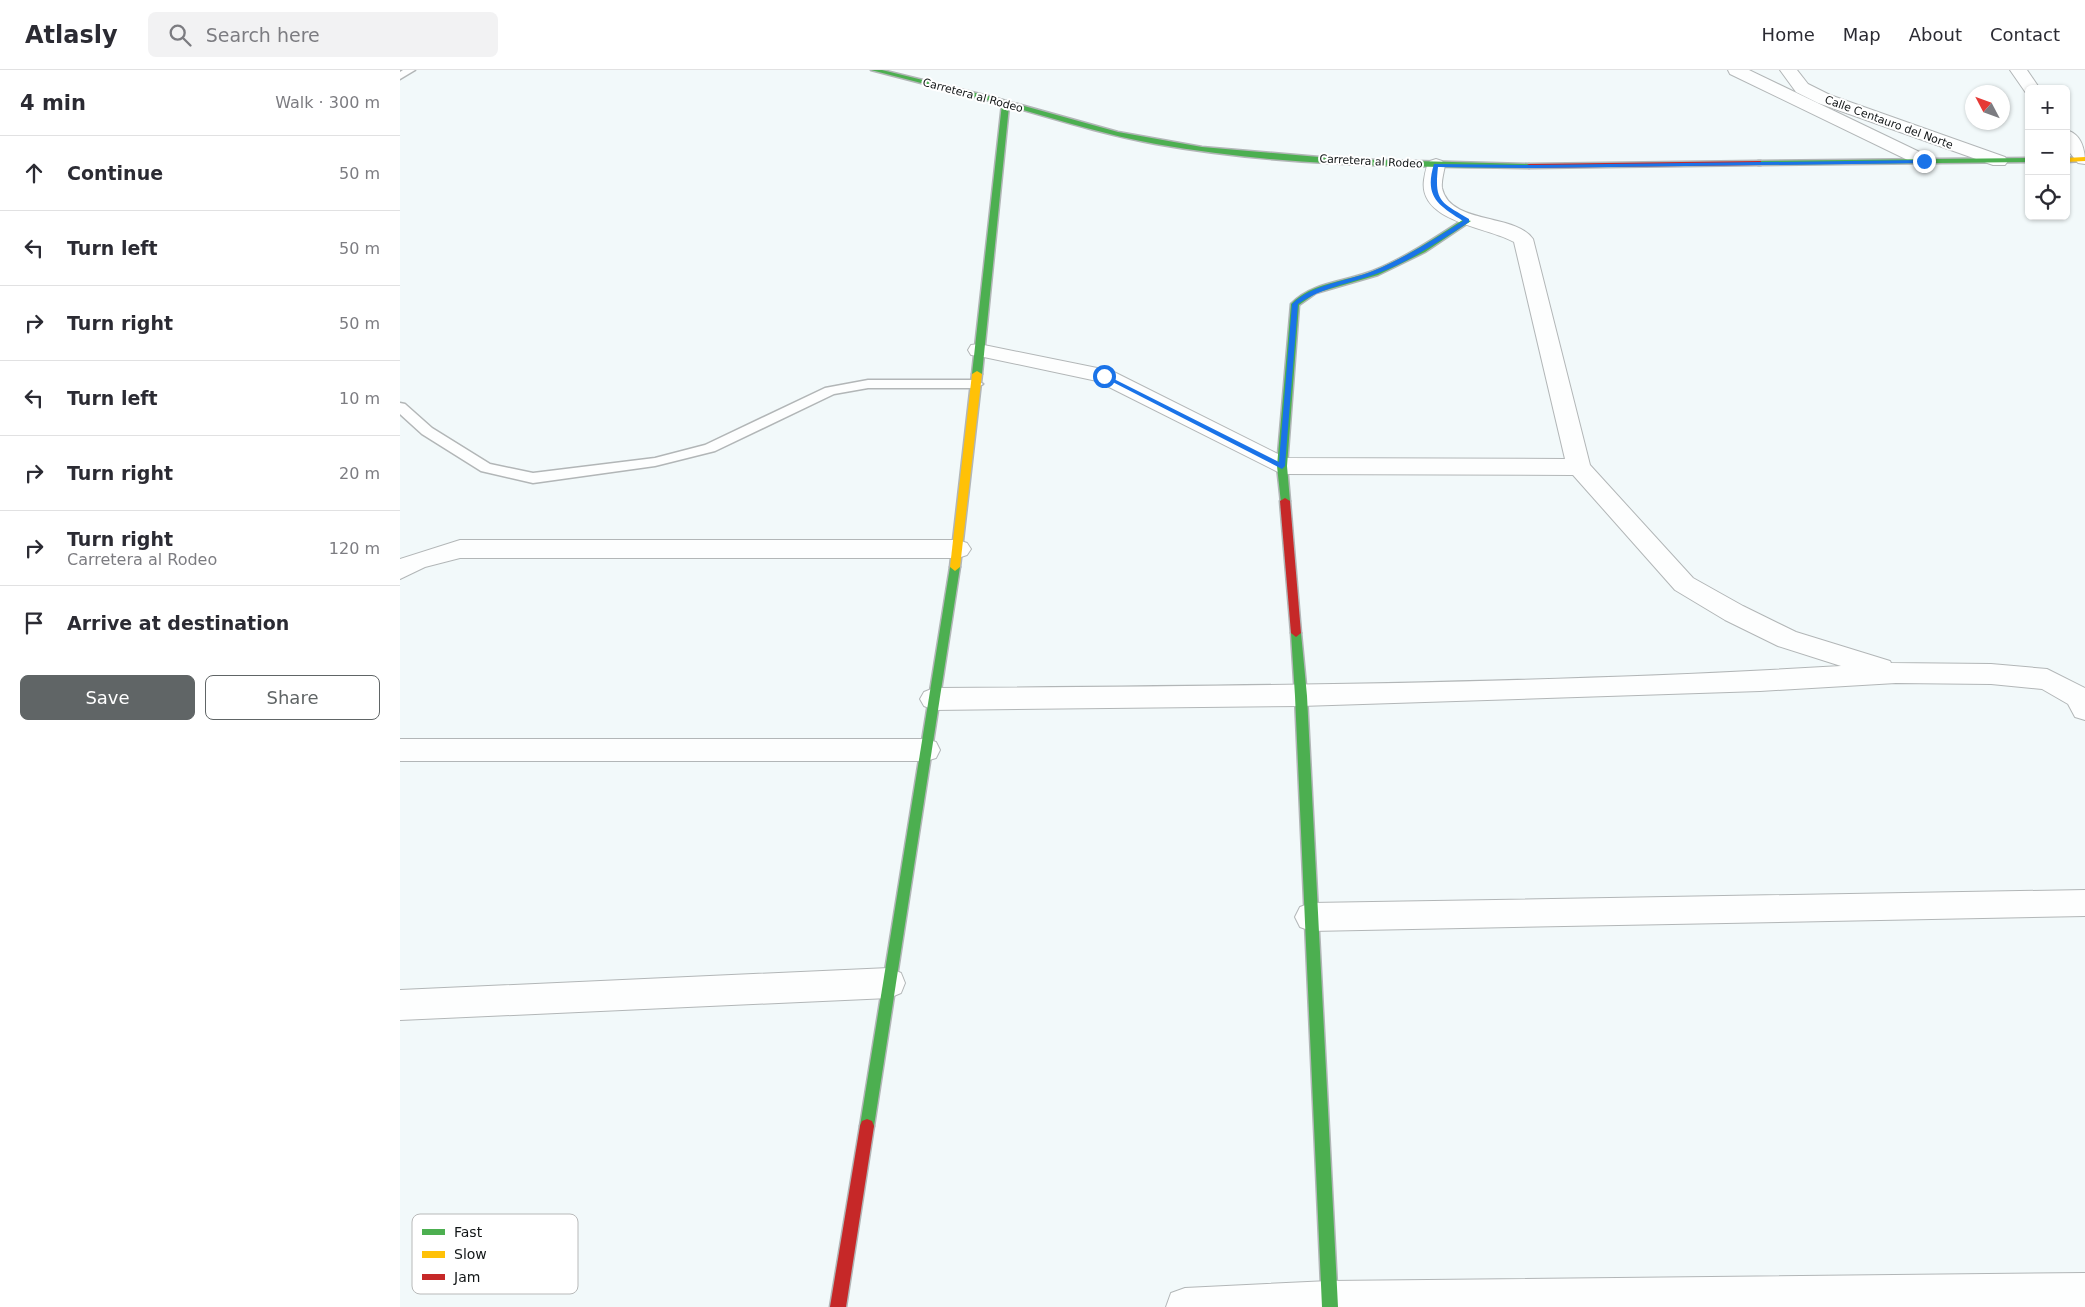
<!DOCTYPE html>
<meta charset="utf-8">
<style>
body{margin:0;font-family:"DejaVu Sans",sans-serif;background:#f2f2f3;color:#2b2b33}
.controls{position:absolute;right:15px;top:15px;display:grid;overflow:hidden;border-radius:8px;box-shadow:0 1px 4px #0004}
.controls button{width:45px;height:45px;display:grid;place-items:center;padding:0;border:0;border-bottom:1px solid #e1e1e2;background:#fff;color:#2b2b33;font:25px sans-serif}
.compass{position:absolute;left:1565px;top:15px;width:45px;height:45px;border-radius:50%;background:#fff;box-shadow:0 1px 4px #0004;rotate:311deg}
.stop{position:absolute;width:15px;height:15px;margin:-11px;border:4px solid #1a73e8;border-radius:50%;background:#fff}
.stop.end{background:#1a73e8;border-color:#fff;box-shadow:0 1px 5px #0008}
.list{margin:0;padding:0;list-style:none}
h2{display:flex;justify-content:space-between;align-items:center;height:65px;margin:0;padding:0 20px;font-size:21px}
h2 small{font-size:16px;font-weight:400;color:#7c7c81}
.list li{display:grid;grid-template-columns:32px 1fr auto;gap:15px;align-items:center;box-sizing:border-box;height:75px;padding:0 20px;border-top:1px solid #e1e1e2}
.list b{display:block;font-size:19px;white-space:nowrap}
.list p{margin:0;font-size:16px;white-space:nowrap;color:#7c7c81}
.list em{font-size:16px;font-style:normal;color:#7c7c81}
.actions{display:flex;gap:10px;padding:15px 20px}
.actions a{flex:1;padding:11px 0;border:1px solid #606566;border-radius:8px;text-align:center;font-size:18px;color:#606566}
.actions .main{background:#606566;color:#fff}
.icon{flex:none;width:28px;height:28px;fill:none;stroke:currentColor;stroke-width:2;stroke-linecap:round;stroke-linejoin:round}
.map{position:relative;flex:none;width:1685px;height:1237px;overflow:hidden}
header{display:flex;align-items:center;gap:30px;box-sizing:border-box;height:70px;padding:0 25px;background:#fff;border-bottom:1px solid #e1e1e2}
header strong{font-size:24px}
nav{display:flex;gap:28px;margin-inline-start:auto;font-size:18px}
.search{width:350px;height:45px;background:#f2f2f3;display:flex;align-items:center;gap:12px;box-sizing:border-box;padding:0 18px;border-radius:8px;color:#7c7c81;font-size:19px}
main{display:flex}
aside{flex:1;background:#fff}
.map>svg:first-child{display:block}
</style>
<header>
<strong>Atlasly</strong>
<div class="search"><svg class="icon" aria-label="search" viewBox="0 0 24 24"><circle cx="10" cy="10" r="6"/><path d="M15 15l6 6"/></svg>Search here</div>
<nav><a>Home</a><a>Map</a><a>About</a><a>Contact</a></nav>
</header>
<main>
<aside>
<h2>4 min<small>Walk · 300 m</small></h2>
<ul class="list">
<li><svg class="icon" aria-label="ahead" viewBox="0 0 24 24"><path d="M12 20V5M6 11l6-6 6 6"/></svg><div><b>Continue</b></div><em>50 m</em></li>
<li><svg class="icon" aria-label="left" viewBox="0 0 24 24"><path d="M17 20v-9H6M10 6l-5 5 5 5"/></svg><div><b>Turn left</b></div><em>50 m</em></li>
<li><svg class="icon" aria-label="right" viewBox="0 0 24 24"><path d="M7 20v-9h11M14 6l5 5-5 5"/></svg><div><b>Turn right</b></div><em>50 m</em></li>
<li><svg class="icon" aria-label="left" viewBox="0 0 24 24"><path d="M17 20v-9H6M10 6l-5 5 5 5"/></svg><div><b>Turn left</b></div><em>10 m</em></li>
<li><svg class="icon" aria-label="right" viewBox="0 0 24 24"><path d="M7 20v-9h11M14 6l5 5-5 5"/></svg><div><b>Turn right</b></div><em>20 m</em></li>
<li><svg class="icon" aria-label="right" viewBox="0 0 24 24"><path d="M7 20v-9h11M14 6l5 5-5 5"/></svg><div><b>Turn right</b><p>Carretera al Rodeo</p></div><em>120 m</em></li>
<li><svg class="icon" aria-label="arrive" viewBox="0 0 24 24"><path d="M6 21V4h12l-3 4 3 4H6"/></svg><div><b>Arrive at destination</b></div></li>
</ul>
<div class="actions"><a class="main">Save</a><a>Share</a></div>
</aside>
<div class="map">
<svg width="1685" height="1237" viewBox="0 0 1685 1237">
<rect width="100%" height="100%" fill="#f2f9fa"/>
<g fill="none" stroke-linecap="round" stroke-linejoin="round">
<g stroke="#b2b6b7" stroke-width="3">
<g id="lane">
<path d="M 3,0 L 15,0 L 0,9 L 0,2 Z"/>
<path d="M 468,310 L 576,310 L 583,314 L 576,318 L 468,318 L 434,324 L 315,381 L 255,396 L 133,413 L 81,401 L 22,364 L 0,344 L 0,333 L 5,334 L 32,358 L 90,394 L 133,403 L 255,388 L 305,375 L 425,318 Z"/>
</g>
</g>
<g stroke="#b2b6b7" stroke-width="2">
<g id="street">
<path d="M 1328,0 L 1349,0 L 1530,87 L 1533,91 L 1530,95 L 1518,95 L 1330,4 Z"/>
<path d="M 1380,0 L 1397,0 L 1408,14 L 1430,25 L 1605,87 L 1608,91 L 1605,95 L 1593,95 L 1418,33 L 1396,22 Z"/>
<path d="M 1610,0 L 1627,0 L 1640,19 L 1629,19 L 1629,23 L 1626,23 Z"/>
<path d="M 1666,60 C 1682,64 1685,80 1685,94 L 1678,93 L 1666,78 Z"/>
<path d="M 1036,89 L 1042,91 L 1045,95 C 1044,102 1041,111 1042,118 C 1050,155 1115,143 1133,169 L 1190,395 L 1293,508 L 1343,536 L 1396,562 L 1490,591 L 1491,593 L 1591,594 L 1647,599 L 1685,618 L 1685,650 L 1675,647 L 1668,634 L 1642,619 L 1591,614 L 1496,613 L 1360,621 L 901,636 L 534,640 L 524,636 L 520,629 L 524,622 L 534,618 C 836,616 1139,614 1441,596 L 1378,576 L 1325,550 L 1275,520 L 1173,405 L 882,404 L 697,311 L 579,286 L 571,285 L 568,280 L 571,275 L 579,274 L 712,301 L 886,388 L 1165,389 L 1114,172 C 1088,157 1018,152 1024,110 C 1025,103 1026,96 1030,91 Z"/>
<path d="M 60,470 L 558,470 L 567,473 L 571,479 L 567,485 L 558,488 L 60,488 L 25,497 L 0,509 L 0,489 Z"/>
<path d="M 0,669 L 526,669 L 536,672 L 540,680 L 536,688 L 526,691 L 0,691 Z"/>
<path d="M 1685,820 L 1685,846 L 911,861 L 900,857 L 895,847 L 900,837 L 911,833 Z"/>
<path d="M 489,898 L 501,903 L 505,913 L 501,923 L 489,928 L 0,950 L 0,920 Z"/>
<path d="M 1685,1203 L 1685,1237 L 766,1237 L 771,1223 L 785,1218 L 929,1211 Z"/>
</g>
</g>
<g stroke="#b2b6b7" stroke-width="3">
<g id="fast">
<path d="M 471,0 L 482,0 L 592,27 L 718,62 L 802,77 L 942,89 L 1129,94 L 1133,96 L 1129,98 C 1004,97 879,96 756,74 C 706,65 658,50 609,36 L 582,304 L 577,307 L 572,304 L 602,34 Z"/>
<path d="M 1629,88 L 1629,92 L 1358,95 L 1354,93 L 1358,91 Z"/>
<path d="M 1064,149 L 1071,151 L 1025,182 L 978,205 L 916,223 L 899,235 L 887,396 L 890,431 L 885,434 L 881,433 L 877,396 L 891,234 C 912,212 945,212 973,201 C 1005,188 1035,168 1064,149 Z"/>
<path d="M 555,493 L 560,497 L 474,1056 L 472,1061 L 467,1063 L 462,1061 L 460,1056 L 550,497 Z"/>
<path d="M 896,559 L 901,563 L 907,626 L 938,1237 L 922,1237 L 895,626 L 891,563 Z"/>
</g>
</g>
<g stroke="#b2b6b7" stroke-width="3">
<g id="slow">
<path d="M 1685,87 L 1685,91 L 1666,92 L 1666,88 Z"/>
<path d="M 577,301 L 582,304 L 560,497 L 555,501 L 550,497 L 572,304 Z"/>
</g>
</g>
<g stroke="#b2b6b7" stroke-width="3">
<g id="jam">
<path d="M 1358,91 L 1361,91 L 1361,95 L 1129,98 L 1125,96 L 1129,94 Z"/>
<path d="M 885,428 L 890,431 L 901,563 L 896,567 L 891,563 L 880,431 Z"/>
<path d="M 467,1049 L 472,1051 L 474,1056 L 446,1237 L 430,1237 L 460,1056 L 462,1051 Z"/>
</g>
</g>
<use href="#lane" fill="#fdfefe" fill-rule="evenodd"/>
<use href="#street" fill="#fdfefe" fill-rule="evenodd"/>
<use href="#fast" fill="#4caf50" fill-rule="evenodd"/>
<use href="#slow" fill="#ffc107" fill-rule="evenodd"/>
<use href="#jam" fill="#c62828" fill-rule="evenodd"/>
</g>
<path fill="#1a73e8" d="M 1524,90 L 1526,93 L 1135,98 L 1038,97 C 1034,132 1041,132 1069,149 L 1069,152 C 1040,171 1009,192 976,204 C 948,214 923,217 898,234 L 885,396 L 882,399 L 701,306 L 706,305 L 879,392 L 892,234 C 914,213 946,212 973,201 C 1005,188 1034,169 1063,151 C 1038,135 1024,127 1034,94 L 1135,95 Z"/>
<g text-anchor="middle" stroke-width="4" stroke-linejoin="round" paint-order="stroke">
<g font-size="11" fill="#111516" stroke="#fff">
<text transform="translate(573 25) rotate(15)" y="4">Carretera al Rodeo</text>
<text transform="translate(1489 52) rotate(20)" y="4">Calle Centauro del Norte</text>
<text transform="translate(971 91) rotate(3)" y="4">Carretera al Rodeo</text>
</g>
</g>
<rect x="12" y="1144" width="166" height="80" rx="8" fill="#fff" stroke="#b8b9b9" stroke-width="1"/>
<rect x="22" y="1159" width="23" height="6" fill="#4caf50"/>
<rect x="22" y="1181" width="23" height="7" fill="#ffc107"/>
<rect x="22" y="1204" width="23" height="6" fill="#c62828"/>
<g font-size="14" fill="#111516">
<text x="54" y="1167">Fast</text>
<text x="54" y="1189">Slow</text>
<text x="54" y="1212">Jam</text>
</g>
</svg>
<div class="controls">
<button>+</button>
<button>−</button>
<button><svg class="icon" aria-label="locate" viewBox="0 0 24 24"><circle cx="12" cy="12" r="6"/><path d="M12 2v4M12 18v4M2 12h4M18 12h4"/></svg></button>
</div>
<svg class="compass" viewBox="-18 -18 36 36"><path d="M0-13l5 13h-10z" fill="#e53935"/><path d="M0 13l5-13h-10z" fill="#7c7c81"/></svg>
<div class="stop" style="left:704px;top:306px"></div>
<div class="stop end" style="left:1524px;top:91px"></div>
</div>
</main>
